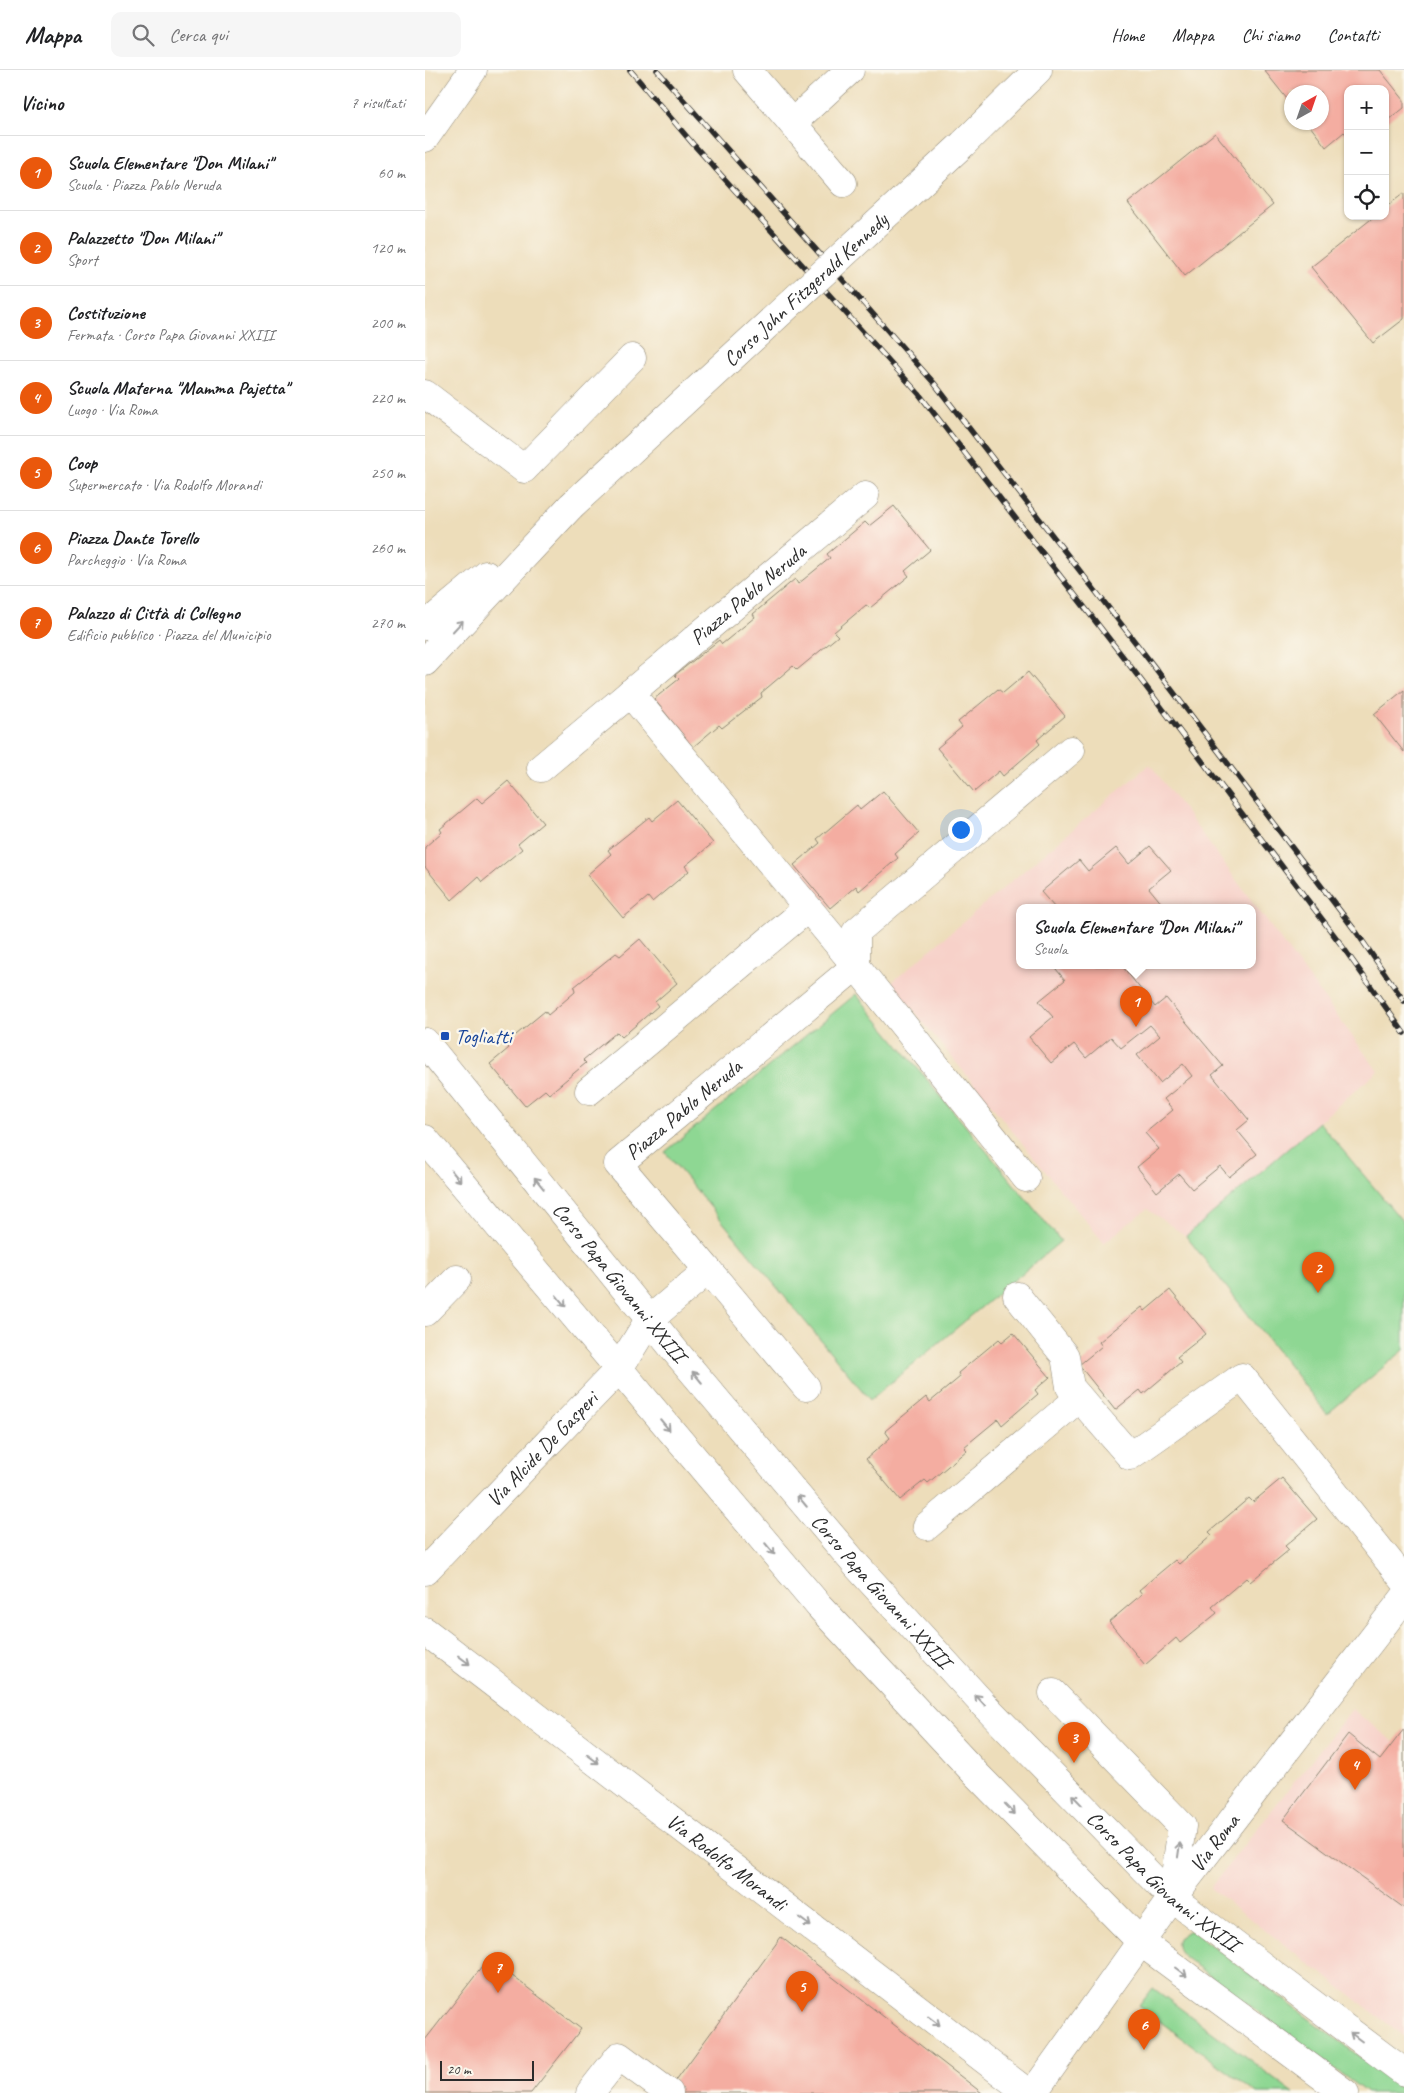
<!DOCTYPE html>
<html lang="it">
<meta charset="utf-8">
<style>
body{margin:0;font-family:Caveat,sans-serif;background:#f6f6f6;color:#202124}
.controls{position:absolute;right:15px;top:15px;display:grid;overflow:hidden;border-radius:10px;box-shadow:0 1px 4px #0004}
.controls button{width:45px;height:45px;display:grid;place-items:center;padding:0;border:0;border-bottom:1px solid #e0e0e0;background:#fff;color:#202124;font:25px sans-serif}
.compass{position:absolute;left:859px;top:15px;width:45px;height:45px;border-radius:50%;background:#fff;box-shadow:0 1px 4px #0004;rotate:40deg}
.scale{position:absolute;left:15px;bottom:12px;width:94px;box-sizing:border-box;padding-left:5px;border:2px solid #2b2b2b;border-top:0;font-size:14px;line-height:18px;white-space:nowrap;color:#2b2b2b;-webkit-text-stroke:4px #fbf7ec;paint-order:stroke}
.you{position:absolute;left:535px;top:759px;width:18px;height:18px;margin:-12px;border:4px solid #fff;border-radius:50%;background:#1a73e8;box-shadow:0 0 0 8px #1a73e833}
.badge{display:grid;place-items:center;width:32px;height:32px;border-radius:50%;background:#ea580c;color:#fff;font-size:16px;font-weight:700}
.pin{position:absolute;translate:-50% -41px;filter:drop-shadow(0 1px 2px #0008)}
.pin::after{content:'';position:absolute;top:26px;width:18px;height:15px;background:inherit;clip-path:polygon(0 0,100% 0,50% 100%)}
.popup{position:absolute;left:591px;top:834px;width:240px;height:65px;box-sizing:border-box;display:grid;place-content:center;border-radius:10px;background:#fff;filter:drop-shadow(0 1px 4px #0005);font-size:16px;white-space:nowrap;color:#757577}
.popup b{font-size:19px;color:#202124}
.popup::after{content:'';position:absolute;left:50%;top:100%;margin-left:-10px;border:10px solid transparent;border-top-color:#fff}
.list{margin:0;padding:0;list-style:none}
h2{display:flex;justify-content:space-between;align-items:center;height:65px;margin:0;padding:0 20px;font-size:21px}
h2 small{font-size:16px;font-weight:400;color:#757577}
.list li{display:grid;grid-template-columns:32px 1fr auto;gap:15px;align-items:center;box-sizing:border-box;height:75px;padding:0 20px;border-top:1px solid #e0e0e0}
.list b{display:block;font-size:19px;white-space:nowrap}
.list p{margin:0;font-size:16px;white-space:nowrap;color:#757577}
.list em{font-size:16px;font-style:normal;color:#757577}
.icon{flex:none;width:28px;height:28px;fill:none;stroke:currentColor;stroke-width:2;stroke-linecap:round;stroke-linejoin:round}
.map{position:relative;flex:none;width:979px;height:2023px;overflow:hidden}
header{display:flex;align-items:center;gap:30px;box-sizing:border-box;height:70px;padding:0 25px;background:#fff;border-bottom:1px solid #e0e0e0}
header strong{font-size:24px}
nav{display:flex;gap:28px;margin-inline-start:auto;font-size:18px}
.search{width:350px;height:45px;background:#f6f6f6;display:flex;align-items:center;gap:12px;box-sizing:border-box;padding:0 18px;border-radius:10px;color:#757577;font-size:19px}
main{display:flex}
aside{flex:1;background:#fff}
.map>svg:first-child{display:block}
</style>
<header>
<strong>Mappa</strong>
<div class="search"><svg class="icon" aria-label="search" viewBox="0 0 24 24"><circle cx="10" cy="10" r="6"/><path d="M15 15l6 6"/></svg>Cerca qui</div>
<nav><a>Home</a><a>Mappa</a><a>Chi siamo</a><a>Contatti</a></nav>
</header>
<main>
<aside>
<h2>Vicino<small>7 risultati</small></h2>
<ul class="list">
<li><span class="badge">1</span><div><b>Scuola Elementare &quot;Don Milani&quot;</b><p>Scuola · Piazza Pablo Neruda</p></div><em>60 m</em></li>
<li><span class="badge">2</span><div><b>Palazzetto &quot;Don Milani&quot;</b><p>Sport</p></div><em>120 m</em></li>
<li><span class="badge">3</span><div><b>Costituzione</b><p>Fermata · Corso Papa Giovanni XXIII</p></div><em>200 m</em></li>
<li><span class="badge">4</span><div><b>Scuola Materna &quot;Mamma Pajetta&quot;</b><p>Luogo · Via Roma</p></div><em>220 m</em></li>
<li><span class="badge">5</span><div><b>Coop</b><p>Supermercato · Via Rodolfo Morandi</p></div><em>250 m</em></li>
<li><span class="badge">6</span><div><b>Piazza Dante Torello</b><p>Parcheggio · Via Roma</p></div><em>260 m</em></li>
<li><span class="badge">7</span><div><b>Palazzo di Città di Collegno</b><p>Edificio pubblico · Piazza del Municipio</p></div><em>270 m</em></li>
</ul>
</aside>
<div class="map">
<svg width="979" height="2023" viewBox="0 0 979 2023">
<rect width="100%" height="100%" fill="#fbf7ec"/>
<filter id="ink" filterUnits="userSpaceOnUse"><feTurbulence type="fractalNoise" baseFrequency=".02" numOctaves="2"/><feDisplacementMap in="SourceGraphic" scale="10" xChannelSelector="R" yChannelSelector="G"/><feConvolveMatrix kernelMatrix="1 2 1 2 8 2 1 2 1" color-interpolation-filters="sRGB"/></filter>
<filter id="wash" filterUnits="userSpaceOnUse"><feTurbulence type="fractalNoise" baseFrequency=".0096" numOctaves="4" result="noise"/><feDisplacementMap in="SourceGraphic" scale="20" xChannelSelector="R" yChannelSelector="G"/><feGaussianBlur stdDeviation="1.12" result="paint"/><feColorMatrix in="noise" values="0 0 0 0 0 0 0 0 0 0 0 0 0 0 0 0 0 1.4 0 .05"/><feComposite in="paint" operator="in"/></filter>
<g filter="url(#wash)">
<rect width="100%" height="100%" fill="#edddba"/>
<g fill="#f7d1c9" fill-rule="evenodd">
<path d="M 725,694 L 953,1001 L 761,1166 L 722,1139 L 679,1173 L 466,913 ZM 595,838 L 827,838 L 827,896 L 595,896 Z"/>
<path d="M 927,1639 L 969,1672 L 955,1690 L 923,1665 L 858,1750 L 979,1838 L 979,1966 L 785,1818 Z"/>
</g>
<g fill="#8ed793" stroke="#5c815f">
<path d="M 431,924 L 636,1171 L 445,1330 L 240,1082 Z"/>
<path d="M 894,1052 L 979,1153 L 979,1280 L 902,1344 L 761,1166 Z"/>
<path d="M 763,1861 L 767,1861 L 979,2020 L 979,2023 L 942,2023 L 769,1894 C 760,1887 748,1881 753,1868 Z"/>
<path d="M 728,1918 L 869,2023 L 832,2023 L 714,1936 Z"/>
</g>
<g id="blocks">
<g fill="#f4ada1">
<path d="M 839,0 L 955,0 L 979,30 L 979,38 L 960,53 L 960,19 L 923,19 L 923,66 L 919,62 L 901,77 L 882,52 L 896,52 L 896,22 L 866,22 L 866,34 Z"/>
<path d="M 790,63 L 848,135 L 760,206 L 703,133 Z"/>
<path d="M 979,123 L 979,249 L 948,273 L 886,197 L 950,146 L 960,146 L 960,138 Z"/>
<path d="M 469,436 L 505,480 L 480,501 L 484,506 L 445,538 L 441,535 L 409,562 L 413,566 L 372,600 L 368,596 L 336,623 L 337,627 L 297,658 L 294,655 L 268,677 L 229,629 L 254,609 L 250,605 L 294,570 L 297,574 L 330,547 L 328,544 L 370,509 L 373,514 L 405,488 L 402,484 L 440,452 L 444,456 Z"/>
<path d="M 603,602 L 640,646 L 612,670 L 615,674 L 578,706 L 574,701 L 549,722 L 512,678 L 537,657 L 533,652 L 573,619 L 578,623 Z"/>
<path d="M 979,620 L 979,682 L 949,644 Z"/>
<path d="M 83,711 L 118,753 L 93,774 L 97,779 L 57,812 L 53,807 L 27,830 L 0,797 L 0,777 L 17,762 L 15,759 L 52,728 L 57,733 Z"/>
<path d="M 458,721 L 494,763 L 470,784 L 473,788 L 434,821 L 431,816 L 405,838 L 369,795 L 395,773 L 392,769 L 432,735 L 435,740 Z"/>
<path d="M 252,730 L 288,773 L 260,796 L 264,801 L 227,832 L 223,827 L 198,848 L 162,805 L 186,784 L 183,780 L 224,747 L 227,751 Z"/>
<path d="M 725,776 L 746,800 L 724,818 L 738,835 L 734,838 L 630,838 L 616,822 L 654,790 L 663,801 L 691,778 L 704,794 Z"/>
<path d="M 215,869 L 252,913 L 230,932 L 233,936 L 197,967 L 192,962 L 158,990 L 161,993 L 124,1024 L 120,1020 L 100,1036 L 65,994 L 84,978 L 80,974 L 120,941 L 123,945 L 150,922 L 149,917 L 191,883 L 195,886 Z"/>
<path d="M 635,896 L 697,896 L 730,937 L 741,928 L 798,996 L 787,1005 L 824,1050 L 812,1060 L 832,1084 L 804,1107 L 795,1096 L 767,1119 L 754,1104 L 732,1122 L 712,1097 L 734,1079 L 720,1063 L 748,1040 L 739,1029 L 767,1006 L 758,994 L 735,1013 L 712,985 L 735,966 L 725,955 L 696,978 L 686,967 L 661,988 L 649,974 L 626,993 L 604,967 L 628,947 L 614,931 L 640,910 L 631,899 Z"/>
<path d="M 745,1220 L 781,1264 L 752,1287 L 756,1292 L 718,1324 L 715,1320 L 690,1340 L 654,1295 L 677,1276 L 674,1272 L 717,1237 L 720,1241 Z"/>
<path d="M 588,1263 L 625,1307 L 610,1320 L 613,1324 L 577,1355 L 573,1349 L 539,1377 L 542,1380 L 503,1413 L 500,1410 L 475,1430 L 441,1389 L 465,1368 L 460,1361 L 501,1327 L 505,1332 L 535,1307 L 533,1303 L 574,1269 L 577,1272 Z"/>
<path d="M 857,1408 L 892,1449 L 860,1476 L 864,1480 L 825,1512 L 821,1508 L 787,1537 L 792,1543 L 755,1573 L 751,1568 L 720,1595 L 684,1552 L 717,1524 L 714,1520 L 750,1490 L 754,1494 L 787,1465 L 784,1462 L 824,1428 L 828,1432 Z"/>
<path d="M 979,1659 L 979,1838 L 858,1750 L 923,1664 L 955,1690 Z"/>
<path d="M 356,1867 L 557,2023 L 254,2023 L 246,2017 Z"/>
<path d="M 64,1888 L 156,1959 L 106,2023 L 0,2023 L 0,1970 Z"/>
</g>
</g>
</g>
<g filter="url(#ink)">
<use href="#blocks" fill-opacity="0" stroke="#8c8472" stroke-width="1"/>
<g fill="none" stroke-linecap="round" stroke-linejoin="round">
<g stroke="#8c8472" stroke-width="29">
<g id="minor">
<path d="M 322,0 L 418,113"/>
<path d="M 367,53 L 425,0"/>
<path d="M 0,68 L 48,0"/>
<path d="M 538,74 L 613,0"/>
<path d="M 0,324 L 99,399 L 207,288"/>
<path d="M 0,556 L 61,505"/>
<path d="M 0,592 L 146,436"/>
<path d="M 205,623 L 431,896"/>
<path id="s1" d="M 116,698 L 440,426"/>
<path d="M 431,896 L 431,862 L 646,680"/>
<path id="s2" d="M 0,972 L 251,1282 L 432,1496 L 559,1635 L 747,1828 L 979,2002"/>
<path d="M 164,1021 L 383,838"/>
<path d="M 0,1069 L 394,1536 L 551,1704 L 717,1873 L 920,2023"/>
<path d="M 283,1200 L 381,1317"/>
<path d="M 592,1226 L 640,1286 L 645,1317 L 705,1386 L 817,1307 L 979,1510"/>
<path d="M 0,1242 L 32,1209"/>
<path d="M 502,1456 L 654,1328"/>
<path id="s3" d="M 0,1501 L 193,1300 L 224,1250 L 283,1200 L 193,1094 L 431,896 L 601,1108"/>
<path id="s4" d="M 0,1561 L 603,2023"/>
<path d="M 628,1623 L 757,1756 L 747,1827"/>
<path d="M 165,2023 L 194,1986 L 244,2023"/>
<path id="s5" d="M 608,2023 L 747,1828 L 979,1528"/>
</g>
</g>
<use href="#minor" stroke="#fff" stroke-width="28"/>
<g stroke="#2b2b2b" stroke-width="5.5">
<g id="rail">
<path d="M 205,0 L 268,74 L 494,324 L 709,601 L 915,873 L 979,963"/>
<path d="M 232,0 L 509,313 L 724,590 L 932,863 L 979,931"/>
</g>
</g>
<use href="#rail" stroke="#fbf7ec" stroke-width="4" stroke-dasharray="11" stroke-linecap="butt"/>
<g stroke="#8c8472" stroke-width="29" stroke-linecap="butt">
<g id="minor-bridge">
<path id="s6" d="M 146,436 L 538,74"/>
</g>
</g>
<use href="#minor-bridge" stroke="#fff" stroke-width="28"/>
</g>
<defs><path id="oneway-shaft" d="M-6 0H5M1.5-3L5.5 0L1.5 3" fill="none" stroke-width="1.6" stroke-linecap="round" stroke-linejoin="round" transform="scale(1.25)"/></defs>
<g stroke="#a0a0a0">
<use href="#oneway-shaft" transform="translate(33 556) rotate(-47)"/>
<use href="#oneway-shaft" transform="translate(31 1106) rotate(50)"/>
<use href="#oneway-shaft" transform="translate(114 1113) rotate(-129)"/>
<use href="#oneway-shaft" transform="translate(136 1231) rotate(50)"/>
<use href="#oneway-shaft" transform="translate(272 1307) rotate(-130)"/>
<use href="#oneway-shaft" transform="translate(240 1355) rotate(50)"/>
<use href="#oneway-shaft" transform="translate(377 1431) rotate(-130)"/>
<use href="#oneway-shaft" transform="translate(345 1479) rotate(50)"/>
<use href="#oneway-shaft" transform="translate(39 1590) rotate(37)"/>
<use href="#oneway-shaft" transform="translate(555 1630) rotate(-133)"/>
<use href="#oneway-shaft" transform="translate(168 1689) rotate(37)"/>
<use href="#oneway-shaft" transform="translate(652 1730) rotate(-134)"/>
<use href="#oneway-shaft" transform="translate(585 1739) rotate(46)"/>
<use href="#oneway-shaft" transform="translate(754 1780) rotate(-82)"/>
<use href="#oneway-shaft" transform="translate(380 1852) rotate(37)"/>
<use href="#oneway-shaft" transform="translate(756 1902) rotate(37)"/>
<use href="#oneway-shaft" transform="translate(509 1951) rotate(37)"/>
<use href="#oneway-shaft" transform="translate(931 1967) rotate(-143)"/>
</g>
</g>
<rect fill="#1a4fb4" stroke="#fbf7ec" stroke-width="2" x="15" y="961" width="10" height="10" rx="2.5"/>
<g text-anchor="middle" stroke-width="4.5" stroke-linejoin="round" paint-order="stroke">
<g font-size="21" fill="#2b2b2b" stroke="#fbf7ec">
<text dy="7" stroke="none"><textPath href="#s6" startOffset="319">Corso John Fitzgerald Kennedy</textPath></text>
<text dy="7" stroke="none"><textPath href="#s1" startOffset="270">Piazza Pablo Neruda</textPath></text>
<text dy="7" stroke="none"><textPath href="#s3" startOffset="639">Piazza Pablo Neruda</textPath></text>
<text dy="7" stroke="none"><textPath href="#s2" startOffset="309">Corso Papa Giovanni XXIII</textPath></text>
<text dy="7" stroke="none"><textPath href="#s3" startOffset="169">Via Alcide De Gasperi</textPath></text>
<text dy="7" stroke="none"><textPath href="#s2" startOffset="714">Corso Papa Giovanni XXIII</textPath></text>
<text dy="7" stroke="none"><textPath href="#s5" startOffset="309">Via Roma</textPath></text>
<text dy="7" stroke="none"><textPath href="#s4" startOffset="380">Via Rodolfo Morandi</textPath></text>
<text dy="7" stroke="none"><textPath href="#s2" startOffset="1119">Corso Papa Giovanni XXIII</textPath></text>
</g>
<g font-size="21" fill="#164399" stroke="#fbf7ec" text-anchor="start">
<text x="30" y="973">Togliatti</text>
</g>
</g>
</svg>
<div class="controls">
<button>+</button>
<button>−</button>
<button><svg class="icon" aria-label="locate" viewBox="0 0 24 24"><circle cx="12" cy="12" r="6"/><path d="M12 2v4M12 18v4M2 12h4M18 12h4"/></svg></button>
</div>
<svg class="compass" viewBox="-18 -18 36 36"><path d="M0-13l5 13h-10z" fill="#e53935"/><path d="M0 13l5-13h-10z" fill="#757577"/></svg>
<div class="scale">20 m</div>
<div class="you"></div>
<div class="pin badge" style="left:711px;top:957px">1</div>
<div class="popup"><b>Scuola Elementare &quot;Don Milani&quot;</b>Scuola</div>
<div class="pin badge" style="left:893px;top:1223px">2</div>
<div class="pin badge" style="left:649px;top:1693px">3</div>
<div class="pin badge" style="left:930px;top:1720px">4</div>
<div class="pin badge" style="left:377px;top:1942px">5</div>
<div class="pin badge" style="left:719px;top:1980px">6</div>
<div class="pin badge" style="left:73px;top:1923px">7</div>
</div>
</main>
